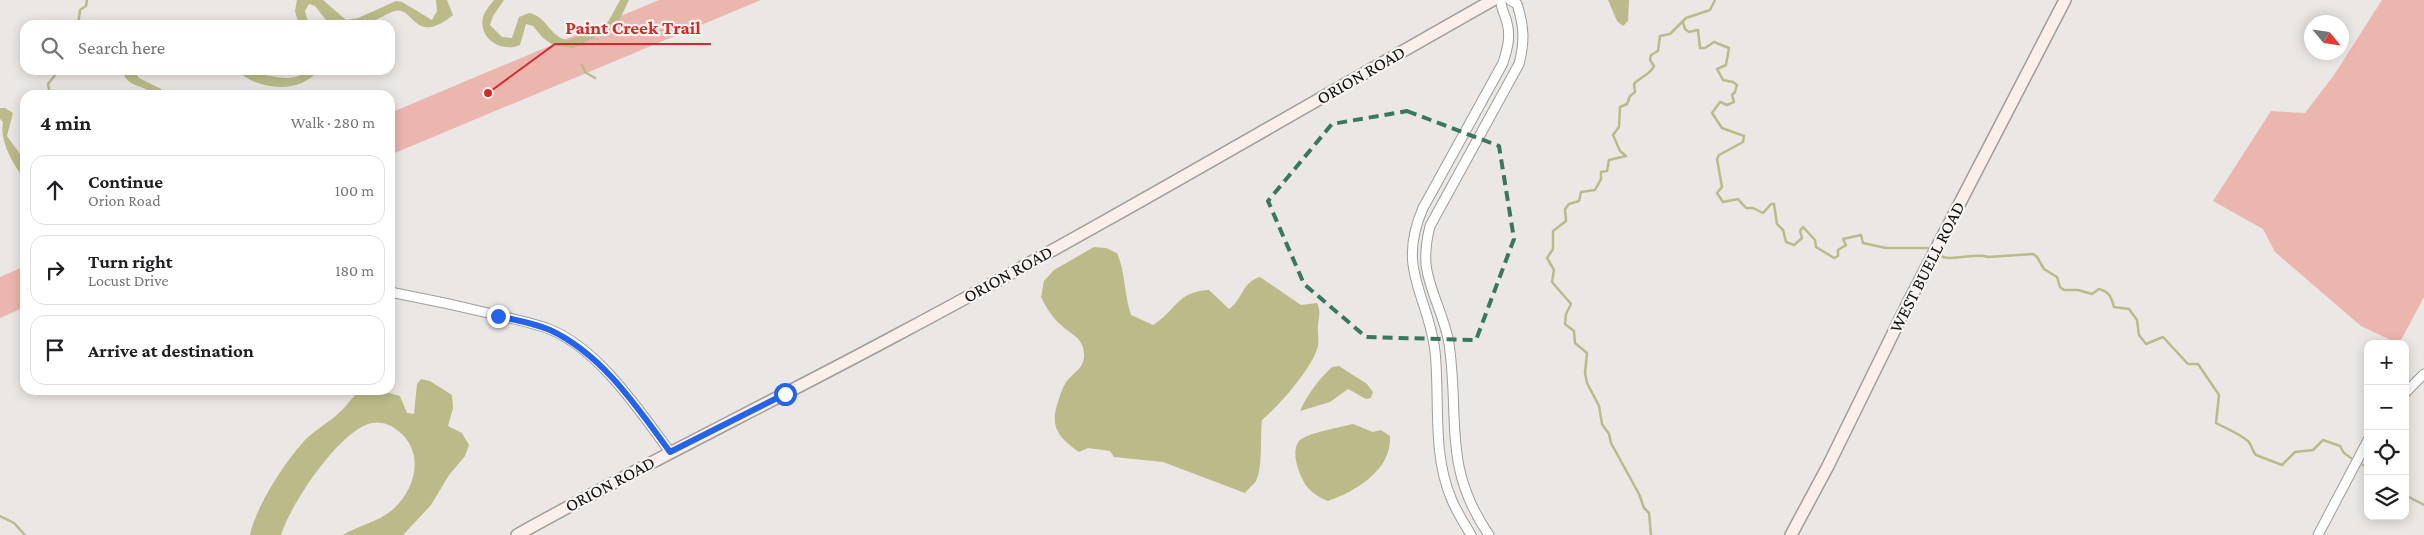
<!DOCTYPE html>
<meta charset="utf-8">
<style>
body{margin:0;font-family:"Crimson Pro",serif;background:#f6f6f6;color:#202124}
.controls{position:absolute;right:15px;bottom:15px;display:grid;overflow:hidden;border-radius:10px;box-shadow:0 2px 12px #0003}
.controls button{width:45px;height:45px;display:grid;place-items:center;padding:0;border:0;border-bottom:1px solid #e0e0e0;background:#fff;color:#202124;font:25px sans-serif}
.compass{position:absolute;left:2304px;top:15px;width:45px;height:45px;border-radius:50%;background:#fff;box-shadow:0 2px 12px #0003;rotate:119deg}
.stop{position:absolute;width:15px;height:15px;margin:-11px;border:4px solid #2563eb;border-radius:50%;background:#fff}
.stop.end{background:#2563eb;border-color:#fff;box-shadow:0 1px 5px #0008}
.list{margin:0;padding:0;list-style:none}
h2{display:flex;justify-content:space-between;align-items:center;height:65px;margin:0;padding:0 20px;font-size:21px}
h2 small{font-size:16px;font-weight:400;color:#757577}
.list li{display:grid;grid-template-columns:32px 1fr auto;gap:15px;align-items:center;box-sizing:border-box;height:70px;margin:0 10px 10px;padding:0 10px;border:1px solid #e0e0e0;border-radius:15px}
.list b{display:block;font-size:19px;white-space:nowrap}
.list p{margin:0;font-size:16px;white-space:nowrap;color:#757577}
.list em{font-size:16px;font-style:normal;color:#757577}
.icon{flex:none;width:28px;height:28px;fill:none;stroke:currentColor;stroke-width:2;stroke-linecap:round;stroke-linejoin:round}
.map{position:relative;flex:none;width:2424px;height:535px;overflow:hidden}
.search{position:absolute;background:#fff;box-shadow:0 2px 12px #0003;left:20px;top:20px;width:375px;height:55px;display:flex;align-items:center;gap:12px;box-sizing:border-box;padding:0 18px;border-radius:15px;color:#757577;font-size:19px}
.panel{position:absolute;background:#fff;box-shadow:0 2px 12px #0003;left:20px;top:90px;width:375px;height:305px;border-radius:15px}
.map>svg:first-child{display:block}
</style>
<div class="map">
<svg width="2424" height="535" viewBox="0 0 2424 535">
<rect width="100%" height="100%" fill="#eae7e4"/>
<g fill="#ebb6ad">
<path d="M 659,0 L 761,0 L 390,155 L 390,113 Z"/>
<path d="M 2382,0 L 2424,0 L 2424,297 L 2399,344 L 2361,326 L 2275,252 L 2263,229 L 2213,201 L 2271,111 L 2305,113 L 2334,75 Z"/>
<path d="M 25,266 L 25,307 L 0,318 L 0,277 Z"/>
</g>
<g fill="#bbbb89">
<path d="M 297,0 L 323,0 L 346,20 L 358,18 L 396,1 L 402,2 L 432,20 L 437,11 L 436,0 L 447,0 L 453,15 C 414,47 414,6 395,11 C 385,14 376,21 366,24 C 355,27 341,25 330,25 L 315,6 L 309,4 L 305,11 L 309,25 L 299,25 L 295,11 Z"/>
<path d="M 494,0 L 504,0 L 493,16 L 490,25 L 502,37 L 512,38 L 519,17 L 529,13 C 547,16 550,38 568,40 L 607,24 L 620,0 L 629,0 L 616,27 L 573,48 L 553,45 L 543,38 L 533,26 L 526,24 L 520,45 C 502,53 478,39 483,17 C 485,11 490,5 494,0 Z"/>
<path d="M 1608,0 L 1629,0 L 1628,21 L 1623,26 L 1617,21 Z"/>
<path d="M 122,70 L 133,70 L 139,78 L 161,89 L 163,95 L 152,95 C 143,82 128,90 122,70 Z"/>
<path d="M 237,70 C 256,70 292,88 307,70 L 318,70 C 301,95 255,90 237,70 Z"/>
<path d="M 0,108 L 5,108 L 13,113 L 7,136 L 25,161 L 25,174 L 20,173 C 10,158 0,140 3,122 L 0,119 Z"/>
<path d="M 1094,247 L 1106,248 L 1117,253 C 1125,270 1124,294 1131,315 L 1153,325 C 1176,311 1177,291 1209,290 L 1229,309 C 1243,299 1242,282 1260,277 L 1301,305 L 1317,303 C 1321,312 1319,316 1318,325 C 1317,333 1320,342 1317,349 C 1311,369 1279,406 1262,420 C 1260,436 1263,468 1256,481 C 1253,485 1248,489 1245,493 L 1163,462 L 1114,457 L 1110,451 L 1088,448 L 1079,452 C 1059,438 1049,427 1058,402 C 1060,395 1063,386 1067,381 C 1075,371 1085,368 1084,353 C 1083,337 1070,334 1061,325 C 1052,317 1046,307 1041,297 L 1044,281 L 1054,270 Z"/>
<path d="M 1339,366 L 1367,384 L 1373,392 L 1371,398 L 1366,399 L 1348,389 L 1330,402 L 1300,411 C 1307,395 1319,379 1332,367 Z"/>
<path d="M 421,379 L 430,381 L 452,395 L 453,408 L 448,426 L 462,433 L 469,445 L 465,456 L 449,475 L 431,505 L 403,535 L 343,535 C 358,526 377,522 391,511 C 416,491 426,451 397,430 C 391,425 381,421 372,423 C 340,429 290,505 281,535 L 250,535 C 256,506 285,462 305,440 C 316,429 330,422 341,411 C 348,405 354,393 363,390 C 375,387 388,393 400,396 L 407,413 L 414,414 L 417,384 Z"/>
<path d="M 1353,424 L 1373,432 L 1381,430 L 1390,436 C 1392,470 1356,491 1328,501 C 1320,498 1314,494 1308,488 C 1300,478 1289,451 1300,440 C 1308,433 1341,427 1353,424 Z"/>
</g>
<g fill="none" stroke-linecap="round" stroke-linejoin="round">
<g stroke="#bbbb89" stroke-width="2.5">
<path d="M 1683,22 L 1685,29 L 1689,32 L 1698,30 L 1700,48 L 1705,48 L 1714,42 L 1729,48 L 1726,65 L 1717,69 L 1723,80 L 1733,82 L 1737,85 L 1735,92 L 1732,95 L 1734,102 L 1727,105 L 1720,102 L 1712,113 L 1722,128 L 1744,136 L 1743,142 L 1719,155 L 1717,159 L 1722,187 L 1717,193 L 1723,202 L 1738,199 L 1746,208 L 1753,208 L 1763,213 L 1771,204 L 1774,204 L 1777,224 L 1783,230 L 1786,242 L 1794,245 L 1802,238 L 1800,231 L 1803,227 L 1815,240 L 1816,247 L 1834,258 L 1838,256 L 1838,250 L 1846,245 L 1843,239 L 1861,235 L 1863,243 L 1886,248 L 1928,248"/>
<path d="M 78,25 L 80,10 L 86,6 L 87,0"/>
<path d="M 582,65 L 585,72 L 595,78"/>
<path d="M 50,95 L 48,84 L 59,70"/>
<path d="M 1940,255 C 1948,263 1975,252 1988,257 L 2033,254 L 2037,257 L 2044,269 L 2057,277 L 2060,287 L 2064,290 L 2078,290 L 2092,294 L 2099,289 C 2110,292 2111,297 2114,307 L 2129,309 L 2137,320 L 2139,335 L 2146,344 L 2163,337 L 2188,364 L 2198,364 L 2219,395 L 2216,423 C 2227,429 2238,433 2248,441 C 2252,445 2252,451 2256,455 L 2282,465 L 2295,452 L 2313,450 L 2323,440 L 2340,446 L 2344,453 L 2351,458"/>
<path d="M 2363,465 L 2368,467"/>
<path d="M 2368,473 L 2366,474 L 2368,489"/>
<path d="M 2405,495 L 2424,505"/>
<path d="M 0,516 L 14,523 L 25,535"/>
<path d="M 1651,535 L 1649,513 L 1644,508 L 1639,494 L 1611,443 L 1609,434 L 1602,424 L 1599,406 L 1587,383 L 1585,373 L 1587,353 L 1575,343 L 1574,331 L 1565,324 L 1566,314 L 1571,304 L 1552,282 L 1554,270 L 1547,258 L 1553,249 L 1553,231 L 1566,221 L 1565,209 L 1569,204 L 1579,201 L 1581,192 L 1595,190 L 1601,179 L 1601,172 L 1607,171 L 1609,160 L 1626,156 L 1620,151 L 1613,135 L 1619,127 L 1620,107 L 1627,104 L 1630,96 L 1635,92 L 1634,84 C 1640,77 1650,75 1654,66 L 1650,60 L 1651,55 L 1658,51 L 1660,36 L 1670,34 L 1686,18 L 1710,10 L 1715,0"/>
</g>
<g stroke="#9f9d9a" stroke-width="11">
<g id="street">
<path d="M 390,292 C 427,299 464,307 501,316 C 517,320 534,323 549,329 C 598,348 640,411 670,452"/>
<path d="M 2405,393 L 2424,374"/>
<path d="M 1471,535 C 1464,523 1456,511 1451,498 C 1432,453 1440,399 1435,351 C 1428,294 1396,270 1423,208 L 1503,63 C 1507,50 1511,37 1507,23 C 1505,14 1501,10 1501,0"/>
<path d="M 1489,535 C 1442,467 1460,419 1449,344 C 1445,317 1428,288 1426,264 C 1425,251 1427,238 1430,226 L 1519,64 C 1525,41 1524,26 1517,4 L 1510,0"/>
<path d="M 2318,535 L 2368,440"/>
</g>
</g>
<g stroke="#9f9d9a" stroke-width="14">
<g id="secondary">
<path d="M 517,535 C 640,466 768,404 893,337 C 1095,230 1293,113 1493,0"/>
<path d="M 1791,535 L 1828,466 L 1906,307 L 2065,0"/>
</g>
</g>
<use href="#street" stroke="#fff" stroke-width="9"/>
<use href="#secondary" stroke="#fcefe9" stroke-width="11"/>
</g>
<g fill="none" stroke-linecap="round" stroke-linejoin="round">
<path stroke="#2563eb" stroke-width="6" d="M 498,316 C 515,320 534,323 550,330 C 602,354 637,407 670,452 L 785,394"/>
</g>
<path fill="none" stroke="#3b765f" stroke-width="4" stroke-dasharray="10 6" stroke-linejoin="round" d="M 1407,111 L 1499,146 L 1514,239 L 1476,340 L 1366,337 L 1304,284 L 1268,201 L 1332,124 Z"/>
<g text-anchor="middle" stroke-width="4.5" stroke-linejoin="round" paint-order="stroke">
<g font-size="18" fill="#11100f" stroke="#f7f4f1">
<text transform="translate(1361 75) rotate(-30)" y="6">ORION ROAD</text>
<text transform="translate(1927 267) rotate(-63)" y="6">WEST BUELL ROAD</text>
<text transform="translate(1008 274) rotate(-29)" y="6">ORION ROAD</text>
<text transform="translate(610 484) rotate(-28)" y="6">ORION ROAD</text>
</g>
</g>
<path fill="none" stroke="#d62828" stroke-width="2" d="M488 93L555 44H711"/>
<circle fill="#d62828" stroke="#f7f4f1" stroke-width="2" cx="488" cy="93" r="5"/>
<g font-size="19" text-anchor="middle" font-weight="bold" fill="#d62828" stroke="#f7f4f1" stroke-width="4.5" stroke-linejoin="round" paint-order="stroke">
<text x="633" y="34">Paint Creek Trail</text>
</g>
</svg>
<div class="controls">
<button>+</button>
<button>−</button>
<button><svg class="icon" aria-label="locate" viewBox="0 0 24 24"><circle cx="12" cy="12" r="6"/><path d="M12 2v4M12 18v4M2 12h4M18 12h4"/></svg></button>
<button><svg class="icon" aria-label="layers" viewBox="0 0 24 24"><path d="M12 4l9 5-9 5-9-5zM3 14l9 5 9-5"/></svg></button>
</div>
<svg class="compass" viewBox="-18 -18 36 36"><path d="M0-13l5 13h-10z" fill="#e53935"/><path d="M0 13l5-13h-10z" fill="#757577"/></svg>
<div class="stop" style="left:785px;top:394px"></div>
<div class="stop end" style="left:498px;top:316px"></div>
<div class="search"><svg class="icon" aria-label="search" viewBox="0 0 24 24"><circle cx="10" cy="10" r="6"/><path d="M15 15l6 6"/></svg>Search here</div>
<section class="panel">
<h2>4 min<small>Walk · 280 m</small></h2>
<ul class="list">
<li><svg class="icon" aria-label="ahead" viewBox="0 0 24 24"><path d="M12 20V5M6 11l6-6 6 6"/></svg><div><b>Continue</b><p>Orion Road</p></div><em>100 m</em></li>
<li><svg class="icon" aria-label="right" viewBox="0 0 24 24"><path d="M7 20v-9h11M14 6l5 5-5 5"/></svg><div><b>Turn right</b><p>Locust Drive</p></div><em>180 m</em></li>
<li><svg class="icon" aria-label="arrive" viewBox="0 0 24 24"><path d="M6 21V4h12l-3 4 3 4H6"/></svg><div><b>Arrive at destination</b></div></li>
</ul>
</section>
</div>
